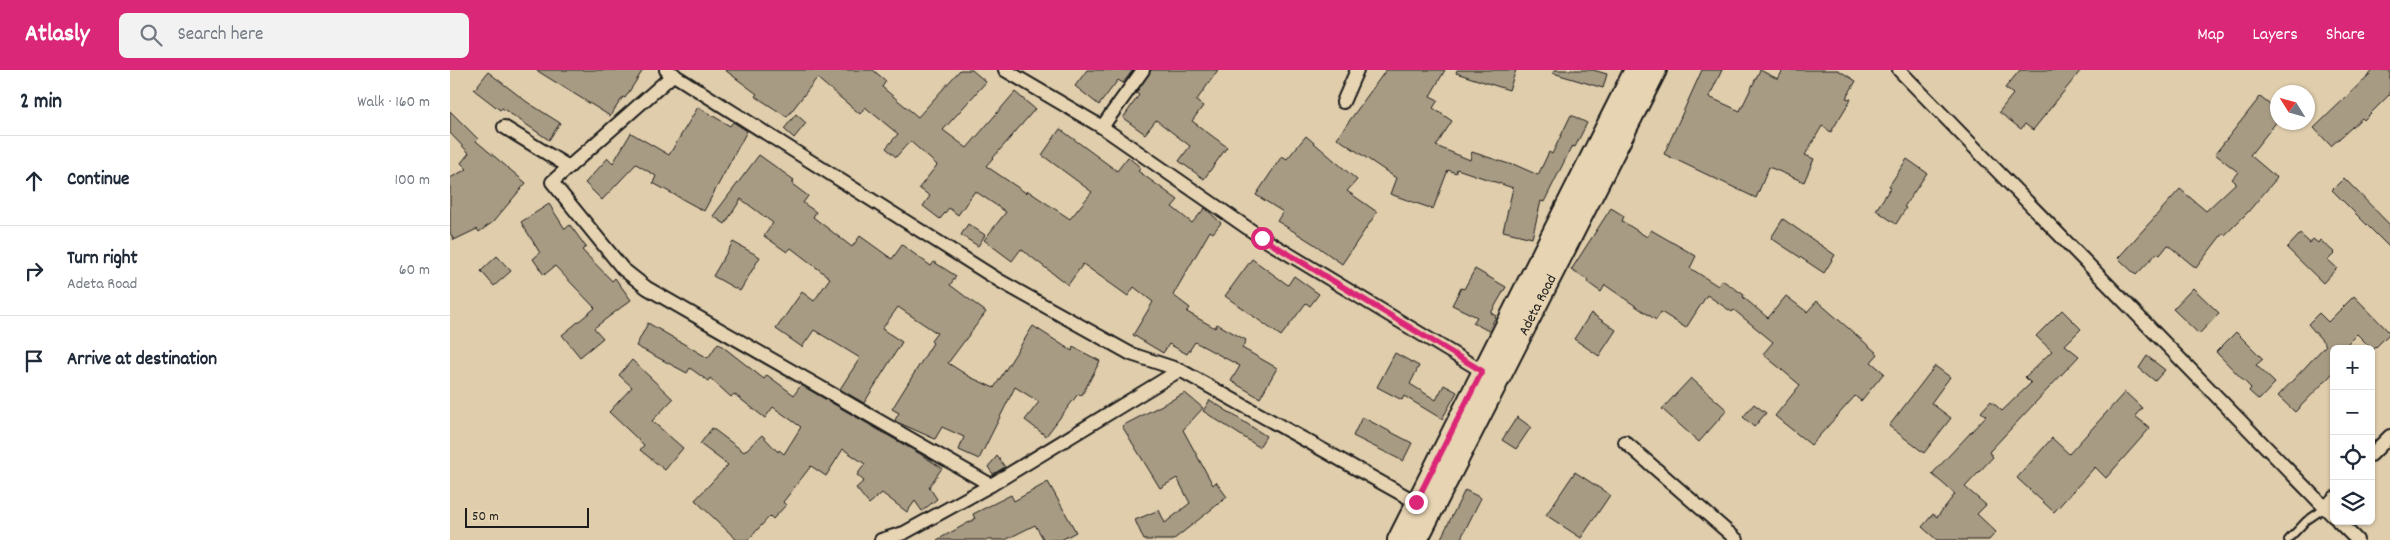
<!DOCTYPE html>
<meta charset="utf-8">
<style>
body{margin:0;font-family:Dekko,sans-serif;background:#f2f2f3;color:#1f2937}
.controls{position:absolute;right:15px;bottom:15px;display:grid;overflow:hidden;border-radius:8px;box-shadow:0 1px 4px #0004}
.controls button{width:45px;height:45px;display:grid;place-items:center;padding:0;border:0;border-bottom:1px solid #e0e1e3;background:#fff;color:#1f2937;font:25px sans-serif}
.compass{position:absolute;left:1820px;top:15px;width:45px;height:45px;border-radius:50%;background:#fff;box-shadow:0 1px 4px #0004;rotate:307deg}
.scale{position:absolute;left:15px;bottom:12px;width:124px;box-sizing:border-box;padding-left:5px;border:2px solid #1c1c1c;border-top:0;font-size:14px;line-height:18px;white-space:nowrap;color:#1c1c1c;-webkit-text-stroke:4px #e7d4b2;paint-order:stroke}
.stop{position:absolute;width:15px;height:15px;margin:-11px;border:4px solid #db2777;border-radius:50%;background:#fff}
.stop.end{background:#db2777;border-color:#fff;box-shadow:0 1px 5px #0008}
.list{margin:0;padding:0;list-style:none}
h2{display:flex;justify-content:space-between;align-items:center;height:65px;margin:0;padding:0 20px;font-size:21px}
h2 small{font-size:16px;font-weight:400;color:#747a83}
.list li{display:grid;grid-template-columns:32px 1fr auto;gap:15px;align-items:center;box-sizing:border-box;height:90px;padding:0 20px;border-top:1px solid #e0e1e3}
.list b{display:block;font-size:19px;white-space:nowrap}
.list p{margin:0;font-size:16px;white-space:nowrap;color:#747a83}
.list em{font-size:16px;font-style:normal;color:#747a83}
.icon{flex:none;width:28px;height:28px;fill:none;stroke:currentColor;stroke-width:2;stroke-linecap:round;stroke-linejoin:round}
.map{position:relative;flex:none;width:1940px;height:470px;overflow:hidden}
header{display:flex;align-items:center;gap:30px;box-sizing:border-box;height:70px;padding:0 25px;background:#db2777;color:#fff}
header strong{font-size:24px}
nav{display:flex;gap:28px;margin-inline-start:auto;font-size:18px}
.search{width:350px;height:45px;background:#f2f2f3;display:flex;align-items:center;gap:12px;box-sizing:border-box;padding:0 18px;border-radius:8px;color:#747a83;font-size:19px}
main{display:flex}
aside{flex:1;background:#fff}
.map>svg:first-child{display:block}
</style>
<header>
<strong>Atlasly</strong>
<div class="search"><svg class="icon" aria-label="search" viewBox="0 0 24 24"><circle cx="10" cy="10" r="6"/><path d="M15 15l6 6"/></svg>Search here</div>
<nav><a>Map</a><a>Layers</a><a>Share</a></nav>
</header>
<main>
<aside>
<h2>2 min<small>Walk · 160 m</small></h2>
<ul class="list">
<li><svg class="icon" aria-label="ahead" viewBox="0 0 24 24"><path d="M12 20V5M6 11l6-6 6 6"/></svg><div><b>Continue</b></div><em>100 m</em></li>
<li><svg class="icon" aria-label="right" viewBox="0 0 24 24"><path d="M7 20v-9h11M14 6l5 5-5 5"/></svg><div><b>Turn right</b><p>Adeta Road</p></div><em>60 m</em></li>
<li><svg class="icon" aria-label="arrive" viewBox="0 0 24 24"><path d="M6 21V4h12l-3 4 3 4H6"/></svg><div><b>Arrive at destination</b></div></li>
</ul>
</aside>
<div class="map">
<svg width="1940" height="470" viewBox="0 0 1940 470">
<rect width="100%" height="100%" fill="#dfcdac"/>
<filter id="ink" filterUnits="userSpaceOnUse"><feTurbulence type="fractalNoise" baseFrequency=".02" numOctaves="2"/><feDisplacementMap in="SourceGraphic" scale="10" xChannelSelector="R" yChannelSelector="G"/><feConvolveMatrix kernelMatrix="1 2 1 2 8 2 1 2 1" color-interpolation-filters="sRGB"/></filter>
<g filter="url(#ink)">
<g fill="#a89b84" stroke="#1c1c1c">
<path d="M 86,0 L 193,0 L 175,28 L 173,27 L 160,46 Z"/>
<path d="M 275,0 L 423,0 L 436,11 L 432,17 L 468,47 L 510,0 L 522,0 L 536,12 L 493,60 L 517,78 L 565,22 L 585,39 L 536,96 L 576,123 L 578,121 L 620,149 L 642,122 L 592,85 L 610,59 L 667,101 L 678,87 L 691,98 L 688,101 L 728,130 L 722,137 L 742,153 L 755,138 L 771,153 L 763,163 L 760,161 L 723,225 L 740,238 L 737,242 L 765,258 L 767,254 L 796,270 L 792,278 L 827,298 L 810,328 L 781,311 L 790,296 L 745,272 L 737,284 L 719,274 L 713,283 L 683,265 L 703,232 L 684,217 L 678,226 L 633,194 L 618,215 L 571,179 L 562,191 L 534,170 L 556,142 L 525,121 L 508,145 L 499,138 L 490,149 L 473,136 L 480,126 L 469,118 L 487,95 L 460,71 L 446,87 L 436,78 L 448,64 L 415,37 L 410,44 L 367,8 L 337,47 L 305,26 L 307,24 Z"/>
<path d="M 637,0 L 683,0 L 673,13 L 668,10 L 649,35 L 625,16 Z"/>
<path d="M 701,0 L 768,0 L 746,31 L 753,36 L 742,51 L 777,77 L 754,109 L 729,91 L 740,76 L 706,50 L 695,64 L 673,48 L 689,25 L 686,23 Z"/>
<path d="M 936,0 L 995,0 L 980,26 L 988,30 L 983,38 L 1002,51 L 986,76 L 1020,90 L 1022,82 L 1062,95 L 1063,94 L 1088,105 L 1099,82 L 1102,84 L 1121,45 L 1137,53 L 1125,77 L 1122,76 L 1094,132 L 1091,131 L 1082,168 L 1053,161 L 1063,118 L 1007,99 L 1006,103 L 998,100 L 983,139 L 940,124 L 946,108 L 887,68 Z"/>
<path d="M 1007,0 L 1066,0 L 1059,20 L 1006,3 Z"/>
<path d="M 1104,0 L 1143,0 L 1157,4 L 1153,18 L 1103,3 Z"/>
<path d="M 1252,0 L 1272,0 L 1259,27 L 1290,41 L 1310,0 L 1328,9 L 1333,0 L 1388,0 L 1406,11 L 1396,28 L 1401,29 L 1381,62 L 1372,56 L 1355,85 L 1364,89 L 1354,112 L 1319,97 L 1306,128 L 1214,84 Z"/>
<path d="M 1570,0 L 1631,0 L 1583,60 L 1575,54 L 1571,59 L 1549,42 L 1563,24 L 1555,18 Z"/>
<path d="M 1924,0 L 1940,0 L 1940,24 L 1914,50 L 1912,48 L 1881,76 L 1864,58 Z"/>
<path d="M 38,2 L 77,32 L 110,53 L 99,70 L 52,38 L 50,40 L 24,20 Z"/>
<path d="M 1810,27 L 1828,41 L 1828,50 L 1800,85 L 1827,108 L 1797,143 L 1775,165 L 1773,163 L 1746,198 L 1718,175 L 1710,185 L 1707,183 L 1686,205 L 1668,188 L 1730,119 L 1756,141 L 1786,113 L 1782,109 L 1788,102 L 1765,84 Z"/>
<path d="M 248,37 L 280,56 L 283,52 L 297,61 L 254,141 L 203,113 L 206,106 L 186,94 L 152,130 L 135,113 L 158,88 L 163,93 L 181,63 L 219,85 Z"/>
<path d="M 0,41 L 28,69 L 26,71 L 76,113 L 43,152 L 29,162 L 27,159 L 4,170 L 0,163 L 0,108 L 17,99 L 11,93 L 19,83 L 0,63 Z"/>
<path d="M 346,44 L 356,53 L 344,68 L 334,59 Z"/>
<path d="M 856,66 L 907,110 L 897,121 L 927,142 L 892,194 L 864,174 L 827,151 L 833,142 L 806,125 L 832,86 L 837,89 Z"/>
<path d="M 309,85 L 344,110 L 342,114 L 358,126 L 353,133 L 366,142 L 363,147 L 402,177 L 410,166 L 442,189 L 452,175 L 481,196 L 484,192 L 506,206 L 500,215 L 536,242 L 498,293 L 520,307 L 544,318 L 583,256 L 622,281 L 623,277 L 650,291 L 632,325 L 628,324 L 596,366 L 575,350 L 589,332 L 565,317 L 529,389 L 509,380 L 514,367 L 492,357 L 485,369 L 447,352 L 445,350 L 449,343 L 442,339 L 483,273 L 481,271 L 487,263 L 448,237 L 432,259 L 452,272 L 414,333 L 390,319 L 410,288 L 364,260 L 352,277 L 326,259 L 352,222 L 364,231 L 380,208 L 341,178 L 337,182 L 314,166 L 323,153 L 291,129 L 275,154 L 263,146 Z"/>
<path d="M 1457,89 L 1477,103 L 1454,137 L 1456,138 L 1446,154 L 1426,140 L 1441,117 L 1439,116 Z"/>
<path d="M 1894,108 L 1940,155 L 1940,178 L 1882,120 Z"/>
<path d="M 99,134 L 115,159 L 120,155 L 136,177 L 132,180 L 162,211 L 165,208 L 181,230 L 144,258 L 153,268 L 130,287 L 112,265 L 145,238 L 105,196 L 94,205 L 83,189 L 90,183 L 71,152 Z"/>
<path d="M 1161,138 L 1174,146 L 1172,151 L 1197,167 L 1201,160 L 1246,186 L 1240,198 L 1268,216 L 1272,210 L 1294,225 L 1293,227 L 1318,248 L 1336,226 L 1357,242 L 1367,231 L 1428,284 L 1421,292 L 1434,303 L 1411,331 L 1405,326 L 1361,375 L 1325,346 L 1350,315 L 1313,284 L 1323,272 L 1284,240 L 1282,242 L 1257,225 L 1236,258 L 1211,242 L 1206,250 L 1155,215 L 1151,222 L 1137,212 L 1138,210 L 1121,200 Z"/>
<path d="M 1333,149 L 1385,185 L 1374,203 L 1321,168 Z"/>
<path d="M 518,154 L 535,165 L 528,176 L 511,165 Z"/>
<path d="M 1850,164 L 1860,173 L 1863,169 L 1868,173 L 1870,170 L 1885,183 L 1878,190 L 1887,198 L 1873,213 L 1837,178 Z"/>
<path d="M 283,172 L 310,187 L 290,221 L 263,206 Z"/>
<path d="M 47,186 L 61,201 L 44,216 L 31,201 Z"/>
<path d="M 802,189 L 838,215 L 844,206 L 869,224 L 860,236 L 856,233 L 831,266 L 775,226 Z"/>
<path d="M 1025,199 L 1056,217 L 1041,243 L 1046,246 L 1039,261 L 1023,253 L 1027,247 L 1002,235 L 1011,218 L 1014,219 Z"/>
<path d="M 1743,218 L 1769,243 L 1749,264 L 1723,239 Z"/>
<path d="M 1904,226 L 1940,263 L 1923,280 L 1907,264 L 1892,279 L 1884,279 L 1884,302 L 1845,342 L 1828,326 L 1876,275 L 1858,254 L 1869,243 L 1878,252 Z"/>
<path d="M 1612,240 L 1631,259 L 1615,275 L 1629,286 L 1539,382 L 1543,387 L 1515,417 L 1536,435 L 1527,444 L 1546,462 L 1539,470 L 1487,470 L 1472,457 L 1483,444 L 1487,447 L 1505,424 L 1482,404 L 1536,346 L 1531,342 L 1541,331 L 1552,341 L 1581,313 L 1575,307 L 1602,281 L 1586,266 Z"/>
<path d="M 1141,243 L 1166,260 L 1149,286 L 1124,269 Z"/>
<path d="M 198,253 L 258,288 L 268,273 L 314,309 L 317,305 L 344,325 L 351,315 L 470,384 L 492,398 L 479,417 L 487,429 L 472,441 L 465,431 L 457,442 L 432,423 L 419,434 L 406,418 L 414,411 L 407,405 L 415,394 L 393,379 L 376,406 L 361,396 L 333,432 L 336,435 L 323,449 L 320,446 L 298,470 L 287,470 L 245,430 L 278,395 L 250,374 L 262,358 L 294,382 L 312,365 L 328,382 L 329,380 L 334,384 L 351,357 L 323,337 L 315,348 L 284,324 L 281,327 L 260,308 L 258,311 L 240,298 L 237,303 L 186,276 Z"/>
<path d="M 1786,262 L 1813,289 L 1806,295 L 1825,313 L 1809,330 L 1799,321 L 1801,318 L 1766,282 Z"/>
<path d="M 945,283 L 969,296 L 960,314 L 986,330 L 994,315 L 1007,322 L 992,349 L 954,326 L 952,330 L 927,317 Z"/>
<path d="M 1697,286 L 1715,300 L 1705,311 L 1689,298 Z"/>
<path d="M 182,290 L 223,329 L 202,351 L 233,378 L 215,400 L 190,380 L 194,375 L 159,342 L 182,317 L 169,305 Z"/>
<path d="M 1485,296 L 1500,307 L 1481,333 L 1501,348 L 1474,383 L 1439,356 Z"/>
<path d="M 1241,308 L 1277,340 L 1249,372 L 1212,339 Z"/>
<path d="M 1675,322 L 1692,338 L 1685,346 L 1700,358 L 1656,408 L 1645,397 L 1604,442 L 1567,408 L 1602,368 L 1619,384 Z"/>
<path d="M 735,323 L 753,338 L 733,360 L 763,415 L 766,412 L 777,427 L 723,470 L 694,470 L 685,450 L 709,440 L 715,453 L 740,433 L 727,408 L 710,418 L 672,356 Z"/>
<path d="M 760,330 L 816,366 L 809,377 L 753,341 Z"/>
<path d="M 1304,334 L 1316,343 L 1304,357 L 1293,347 Z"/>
<path d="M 912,347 L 962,373 L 953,391 L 903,366 Z"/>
<path d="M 1067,347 L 1081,357 L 1066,379 L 1052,370 Z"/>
<path d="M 547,386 L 555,397 L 543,404 L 538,397 Z"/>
<path d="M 1125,402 L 1160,425 L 1131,468 L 1096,445 Z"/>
<path d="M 598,412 L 626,462 L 611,470 L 594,470 L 585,455 L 555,470 L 487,470 L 525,449 L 523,444 L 561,425 L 564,431 Z"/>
<path d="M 1015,420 L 1031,428 L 1010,470 L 990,470 Z"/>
</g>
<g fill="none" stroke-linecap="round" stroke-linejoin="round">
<g stroke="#1c1c1c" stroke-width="10">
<path id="service" d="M 1838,470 L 1856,451 L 1875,438"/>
</g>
<g stroke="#1c1c1c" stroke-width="16">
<g id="minor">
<path d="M 216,0 L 550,211 L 681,284 L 730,300 L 966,432"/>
<path d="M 555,0 L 652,57 L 812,168 L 1032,301"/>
<path d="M 1449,0 L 1884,447"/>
<path d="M 224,4 L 102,112 L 173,199 L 197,218 L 541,415"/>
<path d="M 893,32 L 907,0"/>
<path d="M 54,57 L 119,97"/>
<path d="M 652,57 L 693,0"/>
<path d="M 1175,372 L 1287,470"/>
<path d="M 1921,385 L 1940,366"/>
<path d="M 1875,438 L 1884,428"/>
<path d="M 1888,451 L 1907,470"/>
<path d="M 431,470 L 454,463 L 541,415 L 730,300"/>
</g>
</g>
<g stroke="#1c1c1c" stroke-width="24">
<g id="primary">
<path d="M 948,470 L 1185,0"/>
<path id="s1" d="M 967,470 L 1206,0"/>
</g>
</g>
<use href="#service" stroke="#e7d4b2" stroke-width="6"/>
<use href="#minor" stroke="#e7d4b2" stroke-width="12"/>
<use href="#primary" stroke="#e7d4b2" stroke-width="20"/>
</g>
</g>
<g fill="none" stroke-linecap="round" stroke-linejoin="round" filter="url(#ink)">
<path stroke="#db2777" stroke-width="6" d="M 812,168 L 1032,301 L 966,432"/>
</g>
<g text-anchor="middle" stroke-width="4" stroke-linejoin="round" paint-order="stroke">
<g font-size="15" fill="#1c1c1c" stroke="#e7d4b2">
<text dy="5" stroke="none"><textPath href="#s1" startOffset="264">Adeta Road</textPath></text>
</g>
</g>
</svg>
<div class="controls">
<button>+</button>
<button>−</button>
<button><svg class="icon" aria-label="locate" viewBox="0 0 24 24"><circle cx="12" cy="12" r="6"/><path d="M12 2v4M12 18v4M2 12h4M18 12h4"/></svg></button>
<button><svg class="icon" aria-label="layers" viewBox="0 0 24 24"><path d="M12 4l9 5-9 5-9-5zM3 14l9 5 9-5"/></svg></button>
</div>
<svg class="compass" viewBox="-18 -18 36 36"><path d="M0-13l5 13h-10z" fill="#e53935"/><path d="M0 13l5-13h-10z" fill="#747a83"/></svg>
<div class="scale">50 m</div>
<div class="stop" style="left:812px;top:168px"></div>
<div class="stop end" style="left:966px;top:432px"></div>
</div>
</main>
